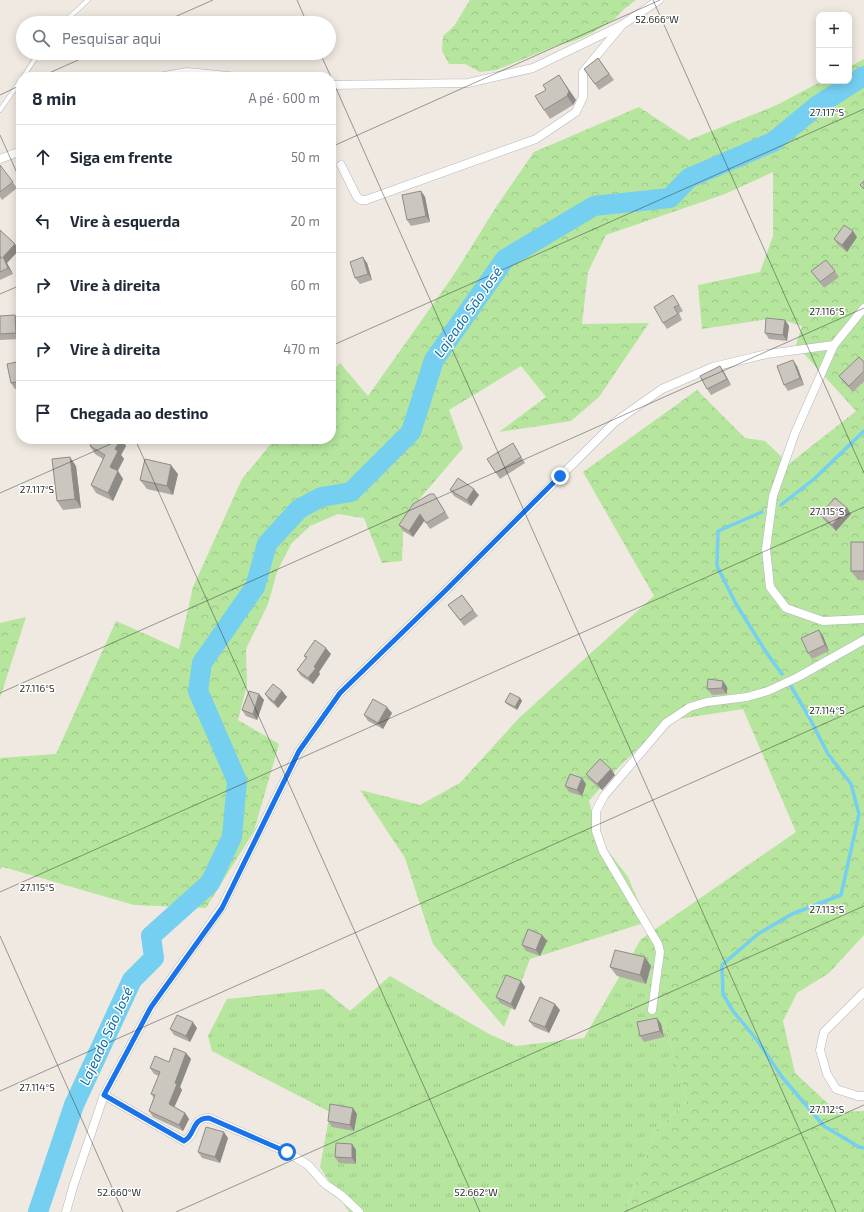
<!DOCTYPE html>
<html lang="pt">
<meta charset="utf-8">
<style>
body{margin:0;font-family:"Exo 2",sans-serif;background:#f6f6f7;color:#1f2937}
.controls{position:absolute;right:12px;top:12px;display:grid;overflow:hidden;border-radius:8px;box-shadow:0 2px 10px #0003}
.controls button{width:36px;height:36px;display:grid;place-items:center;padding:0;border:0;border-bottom:1px solid #e0e1e3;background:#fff;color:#1f2937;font:20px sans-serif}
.stop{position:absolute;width:12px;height:12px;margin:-9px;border:3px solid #1a73e8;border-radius:50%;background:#fff}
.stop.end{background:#1a73e8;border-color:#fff;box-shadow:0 1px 4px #0008}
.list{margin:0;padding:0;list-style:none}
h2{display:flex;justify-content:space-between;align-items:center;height:52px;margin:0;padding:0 16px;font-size:17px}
h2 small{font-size:13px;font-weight:400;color:#747a83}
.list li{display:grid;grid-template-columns:26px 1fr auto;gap:12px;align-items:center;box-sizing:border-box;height:64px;padding:0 16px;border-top:1px solid #e0e1e3}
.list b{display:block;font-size:15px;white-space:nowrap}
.list em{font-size:13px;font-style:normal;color:#747a83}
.icon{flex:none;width:22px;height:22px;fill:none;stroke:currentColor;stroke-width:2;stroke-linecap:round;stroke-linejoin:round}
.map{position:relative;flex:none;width:864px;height:1212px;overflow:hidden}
.search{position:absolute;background:#fff;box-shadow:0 2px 10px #0003;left:16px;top:16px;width:320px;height:44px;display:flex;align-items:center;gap:10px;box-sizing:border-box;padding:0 14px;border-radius:22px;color:#747a83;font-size:15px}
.panel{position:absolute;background:#fff;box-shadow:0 2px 10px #0003;left:16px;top:72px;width:320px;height:372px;border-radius:16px}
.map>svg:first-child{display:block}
</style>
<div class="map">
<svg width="864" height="1212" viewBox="0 0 864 1212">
<defs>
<pattern id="grass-tufts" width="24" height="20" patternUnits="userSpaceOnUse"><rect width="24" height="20" fill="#b6e59e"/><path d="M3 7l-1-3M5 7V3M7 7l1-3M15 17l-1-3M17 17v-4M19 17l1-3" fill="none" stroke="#9dc588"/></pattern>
<pattern id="forest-crowns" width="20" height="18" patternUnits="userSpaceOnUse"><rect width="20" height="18" fill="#b6e59e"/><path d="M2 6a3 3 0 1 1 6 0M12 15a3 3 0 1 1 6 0" fill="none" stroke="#9dc588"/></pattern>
</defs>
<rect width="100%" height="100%" fill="#efe9e1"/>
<path fill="url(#grass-tufts)" d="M 641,939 L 687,1101 L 655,1131 L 625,1212 L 349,1212 L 320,1167 L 330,1112 L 212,1051 L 208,1036 L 227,999 L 323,989 L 350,1011 L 390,976 L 489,1034 L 516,1046 L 584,1038 Z"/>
<g fill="url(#forest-crowns)">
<path d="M 470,0 L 636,0 L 624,9 L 614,20 L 586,36 L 571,42 L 556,46 L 496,70 L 480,72 L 465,64 L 449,64 L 442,51 L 443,36 L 454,26 Z"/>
<path d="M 864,59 L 864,935 L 829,973 L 797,993 L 783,1021 L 795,1073 L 837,1112 L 864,1111 L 864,1212 L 625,1212 L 655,1131 L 687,1101 L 641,939 L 796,832 L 743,709 L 666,721 L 616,770 L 589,801 L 599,839 L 628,877 L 647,922 L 530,959 L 504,1027 L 433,944 L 405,858 L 360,790 L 420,805 L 460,783 L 519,718 L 654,596 L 583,472 L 697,390 L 745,438 L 765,441 L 789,464 L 856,411 L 796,345 L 802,326 L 775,318 L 702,329 L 698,285 L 760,272 L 773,236 L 773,172 L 725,194 L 606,235 L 588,272 L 582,324 L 649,323 L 599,397 L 571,421 L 499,432 L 546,397 L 521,366 L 449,410 L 463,448 L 404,517 L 402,561 L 382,563 L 364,518 L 338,514 L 310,526 L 291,544 L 277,572 L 268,604 L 246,649 L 247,685 L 238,720 L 279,744 L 254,831 L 206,908 L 134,905 L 3,867 L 0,869 L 0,758 L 56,754 L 116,621 L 179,649 L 193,587 L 242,479 L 275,439 L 331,439 L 331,373 L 340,363 L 368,396 L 455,273 L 498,204 L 534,152 L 639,107 L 689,140 L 777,105 L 822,81 L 849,81 L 849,67 Z"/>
<path d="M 26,617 L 0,698 L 0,623 Z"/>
</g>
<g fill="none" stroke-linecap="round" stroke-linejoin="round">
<g stroke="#75cff0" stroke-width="3.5">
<path d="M 781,505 L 814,479 L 864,431"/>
<path d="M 762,512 L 718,531 L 717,566 L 736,604 L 766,652 L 782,674"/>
<path d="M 789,683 L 809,717 L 828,754 L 851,784 L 859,814 L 841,895 L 792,914 L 758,934 L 722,965 L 723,994 L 733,1011 L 757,1040 L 782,1077 L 824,1126 L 859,1147 L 864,1148"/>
</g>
<path stroke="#75cff0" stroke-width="20" d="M 38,1212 L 74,1105 L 132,980 L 154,958 L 151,936 L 210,883 L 232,837 L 237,781 L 198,691 L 202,663 L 255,587 L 267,544 L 299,509 L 321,497 L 351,492 L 411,432 L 434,360 L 505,259 L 594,206 L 670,198 L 689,178 L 773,142 L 818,105 L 864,76"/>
<g stroke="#b4b7c1" stroke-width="5">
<g id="service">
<path d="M 63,23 L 88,0"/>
<path d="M 23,77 L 39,53"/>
<path d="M 0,110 L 21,80"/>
</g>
</g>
<g stroke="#b4b7c1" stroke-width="9">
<g id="minor">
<path d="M 159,77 L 187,72 L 238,77"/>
<path d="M 331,85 L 468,83 L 533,68 L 622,25 L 659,0"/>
<path d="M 0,159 L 21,151"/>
<path d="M 341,165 L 357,197 L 361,200 L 366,200 L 536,139 L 576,112 L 583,97 L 583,72 L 622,25"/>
<path d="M 834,345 L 795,433 L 773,496 L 766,549 L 770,587 L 786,608 L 823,621 L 864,619"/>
<path d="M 864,992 L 824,1032 L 820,1050 L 827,1074 L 836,1089 L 858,1096 L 864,1096"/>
<path d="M 652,1010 L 660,952 L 658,944 L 603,851 L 596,831 L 596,811 L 604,796 L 666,723 L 690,707 L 707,702 L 747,697 L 768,691 L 798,677 L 864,640"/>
<path d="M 104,1095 L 184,1141 C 197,1135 191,1118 209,1118 L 287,1152 L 308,1165 L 325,1184 L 341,1195 L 359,1212"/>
<path d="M 66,1212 L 73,1187 L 104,1095 L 151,1007 L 222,907 L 299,751 L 340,693 L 446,590 L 615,422 L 662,389 L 713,367 L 767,354 L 834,345 L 864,308"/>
</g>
</g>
<use href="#service" stroke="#fff" stroke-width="4"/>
<use href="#minor" stroke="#fff" stroke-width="8"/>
</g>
<g fill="#afaba4">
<path d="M 598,58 L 614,80 L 599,90 L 584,69 Z"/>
<path d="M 565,84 L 576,100 L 573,105 L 550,119 L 544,110 Z"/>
<path d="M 0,165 L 17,188 L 2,200 L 0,197 Z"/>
<path d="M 421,191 L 425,197 L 430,222 L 411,226 L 407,220 Z"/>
<path d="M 0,230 L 15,244 L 19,250 L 7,263 L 13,274 L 0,280 Z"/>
<path d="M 857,237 L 847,252 L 838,245 L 834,239 Z"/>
<path d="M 367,263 L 372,280 L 360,284 L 355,278 Z"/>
<path d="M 811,271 L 835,271 L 839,277 L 824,288 Z"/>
<path d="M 677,301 L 683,311 L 679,313 L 682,320 L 667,329 L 663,323 Z"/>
<path d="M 0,316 L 19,321 L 20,339 L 0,340 Z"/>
<path d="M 785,320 L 789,326 L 787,341 L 769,339 L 765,333 Z"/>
<path d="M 17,362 L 21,368 L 21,388 L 15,389 L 11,383 Z"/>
<path d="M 864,362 L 864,381 L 853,392 L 843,382 L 839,376 Z"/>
<path d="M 797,366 L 804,385 L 788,391 L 784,385 Z"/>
<path d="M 724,372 L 731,385 L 711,395 L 707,389 Z"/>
<path d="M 121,439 L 126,446 L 121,455 L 124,459 L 118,471 L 123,479 L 113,501 L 96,493 L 91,485 L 103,459 L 95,454 L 90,446 Z"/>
<path d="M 513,443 L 525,463 L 500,479 L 496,473 Z"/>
<path d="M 76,466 L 81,508 L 63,510 L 57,501 Z"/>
<path d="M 178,474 L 173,495 L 147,489 L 140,480 Z"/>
<path d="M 450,490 L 479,495 L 471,506 L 454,496 Z"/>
<path d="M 438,500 L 449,518 L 430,529 L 424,520 L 413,537 L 403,531 L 399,525 Z"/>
<path d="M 820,514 L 851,514 L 836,531 L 824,520 Z"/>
<path d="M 864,542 L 864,580 L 858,580 L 851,571 Z"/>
<path d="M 462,595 L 478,616 L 464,626 L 448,605 Z"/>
<path d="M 823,636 L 829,651 L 812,659 L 808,653 Z"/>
<path d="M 331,654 L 319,672 L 320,674 L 313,684 L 301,676 L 297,670 L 306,658 L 304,656 Z"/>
<path d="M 723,681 L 727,687 L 727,694 L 712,695 L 707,689 Z"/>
<path d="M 282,691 L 287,697 L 278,708 L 269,700 L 265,694 Z"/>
<path d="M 259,694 L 264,700 L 257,720 L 246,716 L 242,710 Z"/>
<path d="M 520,698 L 522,701 L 517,710 L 508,705 L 505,702 Z"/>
<path d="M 392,713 L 383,729 L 368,721 L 364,715 Z"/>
<path d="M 586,774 L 615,775 L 602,790 L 590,780 Z"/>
<path d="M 586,784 L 582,796 L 569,792 L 565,786 Z"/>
<path d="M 542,935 L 547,941 L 540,956 L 526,951 L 522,945 Z"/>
<path d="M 651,966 L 646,984 L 617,976 L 610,967 Z"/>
<path d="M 521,981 L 525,987 L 515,1010 L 500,1003 L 496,997 Z"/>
<path d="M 560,1010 L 549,1033 L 534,1027 L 529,1021 Z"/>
<path d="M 657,1018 L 661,1024 L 664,1037 L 644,1042 L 640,1036 Z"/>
<path d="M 197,1028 L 190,1042 L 174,1035 L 170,1029 Z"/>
<path d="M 186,1053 L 191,1059 L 180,1087 L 182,1090 L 174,1107 L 185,1113 L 189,1119 L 183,1131 L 153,1117 L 149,1111 L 154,1098 L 151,1094 L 159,1076 L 154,1074 L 150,1068 L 169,1062 Z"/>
<path d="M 353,1108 L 357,1114 L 354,1131 L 332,1127 L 328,1121 Z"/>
<path d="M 228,1138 L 220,1163 L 202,1158 L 198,1152 Z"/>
<path d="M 352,1144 L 356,1150 L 356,1164 L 339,1163 L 335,1157 Z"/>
</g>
<g fill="#8e8b86">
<path d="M 559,75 L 576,100 L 573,105 L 567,96 Z"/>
<path d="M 421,191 L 425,197 L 430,222 L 426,216 Z"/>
<path d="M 853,231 L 857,237 L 847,252 L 842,245 Z"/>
<path d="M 15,244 L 19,250 L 7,263 L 13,274 L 8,268 L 3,257 Z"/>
<path d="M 363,257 L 367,263 L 372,280 L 368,274 Z"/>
<path d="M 15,315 L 19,321 L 20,339 L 16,333 Z"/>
<path d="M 785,320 L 789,326 L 787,341 L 783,335 Z"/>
<path d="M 331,323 L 334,327 L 331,331 Z"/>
<path d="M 793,360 L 797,366 L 804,385 L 800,378 Z"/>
<path d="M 17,362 L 21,368 L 21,382 L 21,381 Z"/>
<path d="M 720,366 L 724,372 L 731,385 L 727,379 Z"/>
<path d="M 121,439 L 126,446 L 121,455 L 124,459 L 115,475 L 110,467 L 115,449 Z"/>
<path d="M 70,457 L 76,466 L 81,508 L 75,499 Z"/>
<path d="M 171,465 L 178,474 L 173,495 L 167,486 Z"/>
<path d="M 118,471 L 123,479 L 113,501 L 108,493 Z"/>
<path d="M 474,489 L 479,495 L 471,506 L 467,500 Z"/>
<path d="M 847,508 L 851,514 L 836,531 L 832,525 Z"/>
<path d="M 420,514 L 425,520 L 413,537 L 409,531 Z"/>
<path d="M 819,630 L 823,636 L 829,651 L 825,645 Z"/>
<path d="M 326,648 L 331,654 L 319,672 L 320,674 L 313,684 L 308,678 L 314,667 Z"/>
<path d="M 723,681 L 727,687 L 727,694 L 722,688 Z"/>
<path d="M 282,691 L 287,697 L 278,708 L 274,702 Z"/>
<path d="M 259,694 L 264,700 L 257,720 L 253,714 Z"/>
<path d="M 520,698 L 522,701 L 517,710 L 515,707 Z"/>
<path d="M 387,707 L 392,713 L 383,729 L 378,723 Z"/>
<path d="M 611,769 L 615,775 L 602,790 L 597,784 Z"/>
<path d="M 582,778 L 586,784 L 582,796 L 577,790 Z"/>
<path d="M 542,935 L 547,941 L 540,956 L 536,950 Z"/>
<path d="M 645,957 L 651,966 L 646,984 L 640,975 Z"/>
<path d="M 521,981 L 525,987 L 515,1010 L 511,1004 Z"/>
<path d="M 555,1004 L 560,1010 L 549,1033 L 545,1027 Z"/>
<path d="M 657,1018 L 661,1024 L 664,1037 L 660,1031 Z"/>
<path d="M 193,1022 L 197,1028 L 190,1042 L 186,1036 Z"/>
<path d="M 186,1053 L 191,1059 L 180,1087 L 182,1090 L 173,1110 L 169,1104 L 175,1083 Z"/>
<path d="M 353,1108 L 357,1114 L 354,1131 L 350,1125 Z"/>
<path d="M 185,1113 L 189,1119 L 183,1131 L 179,1125 Z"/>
<path d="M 224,1132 L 228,1138 L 220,1163 L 215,1157 Z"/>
<path d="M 352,1144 L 356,1150 L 356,1164 L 352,1158 Z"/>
</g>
<g fill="#cbc7bf" stroke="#8e8b86">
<path d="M 598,58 L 609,74 L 595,84 L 584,69 Z"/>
<path d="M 559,75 L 569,91 L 567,96 L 544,110 L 535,96 L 546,90 L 543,85 Z"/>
<path d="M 0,165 L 13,182 L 0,192 Z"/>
<path d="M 864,181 L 864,189 L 860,185 Z"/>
<path d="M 421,191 L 426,216 L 407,220 L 402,195 Z"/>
<path d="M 844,225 L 853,231 L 842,245 L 834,239 Z"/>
<path d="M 0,230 L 15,244 L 3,257 L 8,268 L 0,272 L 0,258 L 2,258 L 0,256 Z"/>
<path d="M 363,257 L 368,274 L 355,278 L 350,262 Z"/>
<path d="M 826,260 L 835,271 L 820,282 L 811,271 Z"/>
<path d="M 673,295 L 679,305 L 674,307 L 678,314 L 663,323 L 654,307 Z"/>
<path d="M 15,315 L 16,333 L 0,334 L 0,316 Z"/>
<path d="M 766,318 L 785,320 L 783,335 L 765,333 Z"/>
<path d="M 859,357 L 864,362 L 864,371 L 849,386 L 839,376 Z"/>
<path d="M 793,360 L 800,378 L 784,385 L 777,366 Z"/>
<path d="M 17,362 L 21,381 L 11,383 L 7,364 Z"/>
<path d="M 720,366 L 727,379 L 707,389 L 700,376 Z"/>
<path d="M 94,439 L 121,439 L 115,449 L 118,451 L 110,467 L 118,471 L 108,493 L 91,485 L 105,455 L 90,446 Z"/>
<path d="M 513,443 L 521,457 L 496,473 L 487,459 Z"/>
<path d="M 70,457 L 75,499 L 57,501 L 52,459 Z"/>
<path d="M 145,459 L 171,465 L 167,486 L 140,480 Z"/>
<path d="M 458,478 L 474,489 L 467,500 L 450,490 Z"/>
<path d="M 430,494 L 434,494 L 445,512 L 426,523 L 420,514 L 409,531 L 399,525 L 413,504 Z"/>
<path d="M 835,498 L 847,508 L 832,525 L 820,514 Z"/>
<rect x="851" y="542" width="13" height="29"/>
<path d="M 462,595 L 473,610 L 460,620 L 448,605 Z"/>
<path d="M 819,630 L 825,645 L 808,653 L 801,638 Z"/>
<path d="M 315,640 L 326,648 L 314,667 L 316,668 L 308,678 L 297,670 L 307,657 L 304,656 Z"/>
<path d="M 708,679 L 723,681 L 722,688 L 707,689 Z"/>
<path d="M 273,684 L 282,691 L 274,702 L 265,694 Z"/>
<path d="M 249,691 L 259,694 L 253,714 L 242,710 Z"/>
<path d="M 510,693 L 520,698 L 515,707 L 505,702 Z"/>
<path d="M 373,699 L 387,707 L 378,723 L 364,715 Z"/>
<path d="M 600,759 L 611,769 L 597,784 L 586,774 Z"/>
<path d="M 570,774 L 582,778 L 577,790 L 565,786 Z"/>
<path d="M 528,929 L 542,935 L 536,950 L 522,945 Z"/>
<path d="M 615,950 L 645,957 L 640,975 L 610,967 Z"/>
<path d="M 506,975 L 521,981 L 511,1004 L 496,997 Z"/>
<path d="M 540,997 L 555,1004 L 545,1027 L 529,1021 Z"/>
<path d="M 177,1015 L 193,1022 L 186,1036 L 170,1029 Z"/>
<path d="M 657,1018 L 660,1031 L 640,1036 L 637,1022 Z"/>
<path d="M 174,1048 L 186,1053 L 175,1083 L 177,1084 L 169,1104 L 185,1113 L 179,1125 L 149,1111 L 155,1095 L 151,1094 L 160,1072 L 150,1068 L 155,1056 L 169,1062 Z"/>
<path d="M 330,1104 L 353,1108 L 350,1125 L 328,1121 Z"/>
<path d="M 206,1127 L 224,1132 L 215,1157 L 198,1152 Z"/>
<path d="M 336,1143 L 352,1144 L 352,1158 L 335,1157 Z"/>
</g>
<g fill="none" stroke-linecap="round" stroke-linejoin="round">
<path stroke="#1a73e8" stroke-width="5" d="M 287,1152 L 209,1118 C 191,1118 196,1135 184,1141 L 104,1095 L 151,1007 L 222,908 L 299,751 L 340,693 L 446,590 L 560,476"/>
</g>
<path fill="none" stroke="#2e2e2e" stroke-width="1" stroke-opacity="0.45" d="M 297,0 L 307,23M 653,0 L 864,473M 161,23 L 213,0M 320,53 L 331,77M 40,77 L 94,53M 331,77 L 836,1212M 0,95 L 21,85M 0,135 L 21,182M 331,147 L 660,0M 0,294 L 21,285M 331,346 L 864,109M 135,439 L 480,1212M 0,493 L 122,439M 0,693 L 864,308M 0,892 L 864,507M 0,936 L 123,1212M 0,1091 L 864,706M 176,1212 L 864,906M 624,1212 L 864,1105"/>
<g text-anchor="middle" stroke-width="3" stroke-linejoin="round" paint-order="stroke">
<g font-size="14" font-style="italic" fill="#0d6fa3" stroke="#fff">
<text transform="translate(468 312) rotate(-55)" y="5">Lajeado São José</text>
<text transform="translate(106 1036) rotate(-65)" y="5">Lajeado São José</text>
</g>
</g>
<g font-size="10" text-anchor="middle" fill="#2e2e2e" stroke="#fff" stroke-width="3" stroke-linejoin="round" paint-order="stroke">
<text x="657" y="23">52.666°W</text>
<text x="827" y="116">27.117°S</text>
<text x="827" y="315">27.116°S</text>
<text x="37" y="493">27.117°S</text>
<text x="827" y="515">27.115°S</text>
<text x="37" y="692">27.116°S</text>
<text x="827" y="714">27.114°S</text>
<text x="37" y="891">27.115°S</text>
<text x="827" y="913">27.113°S</text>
<text x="37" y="1091">27.114°S</text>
<text x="827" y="1113">27.112°S</text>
<text x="119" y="1196">52.660°W</text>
<text x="476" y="1196">52.662°W</text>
</g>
</svg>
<div class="controls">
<button>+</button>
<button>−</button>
</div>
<div class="stop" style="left:287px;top:1152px"></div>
<div class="stop end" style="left:560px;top:476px"></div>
<div class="search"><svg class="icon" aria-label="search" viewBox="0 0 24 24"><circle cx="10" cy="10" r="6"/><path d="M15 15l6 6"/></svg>Pesquisar aqui</div>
<section class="panel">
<h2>8 min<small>A pé · 600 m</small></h2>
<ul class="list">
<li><svg class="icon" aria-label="ahead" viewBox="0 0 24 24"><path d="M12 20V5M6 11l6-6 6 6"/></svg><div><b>Siga em frente</b></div><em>50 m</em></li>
<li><svg class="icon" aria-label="left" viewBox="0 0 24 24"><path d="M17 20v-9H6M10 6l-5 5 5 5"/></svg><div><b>Vire à esquerda</b></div><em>20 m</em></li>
<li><svg class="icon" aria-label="right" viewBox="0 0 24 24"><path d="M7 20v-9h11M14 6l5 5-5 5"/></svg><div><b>Vire à direita</b></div><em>60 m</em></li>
<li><svg class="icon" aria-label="right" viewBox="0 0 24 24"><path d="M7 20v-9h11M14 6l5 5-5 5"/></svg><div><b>Vire à direita</b></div><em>470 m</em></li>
<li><svg class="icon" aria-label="arrive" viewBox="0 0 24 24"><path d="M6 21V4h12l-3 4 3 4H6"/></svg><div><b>Chegada ao destino</b></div></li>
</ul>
</section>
</div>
